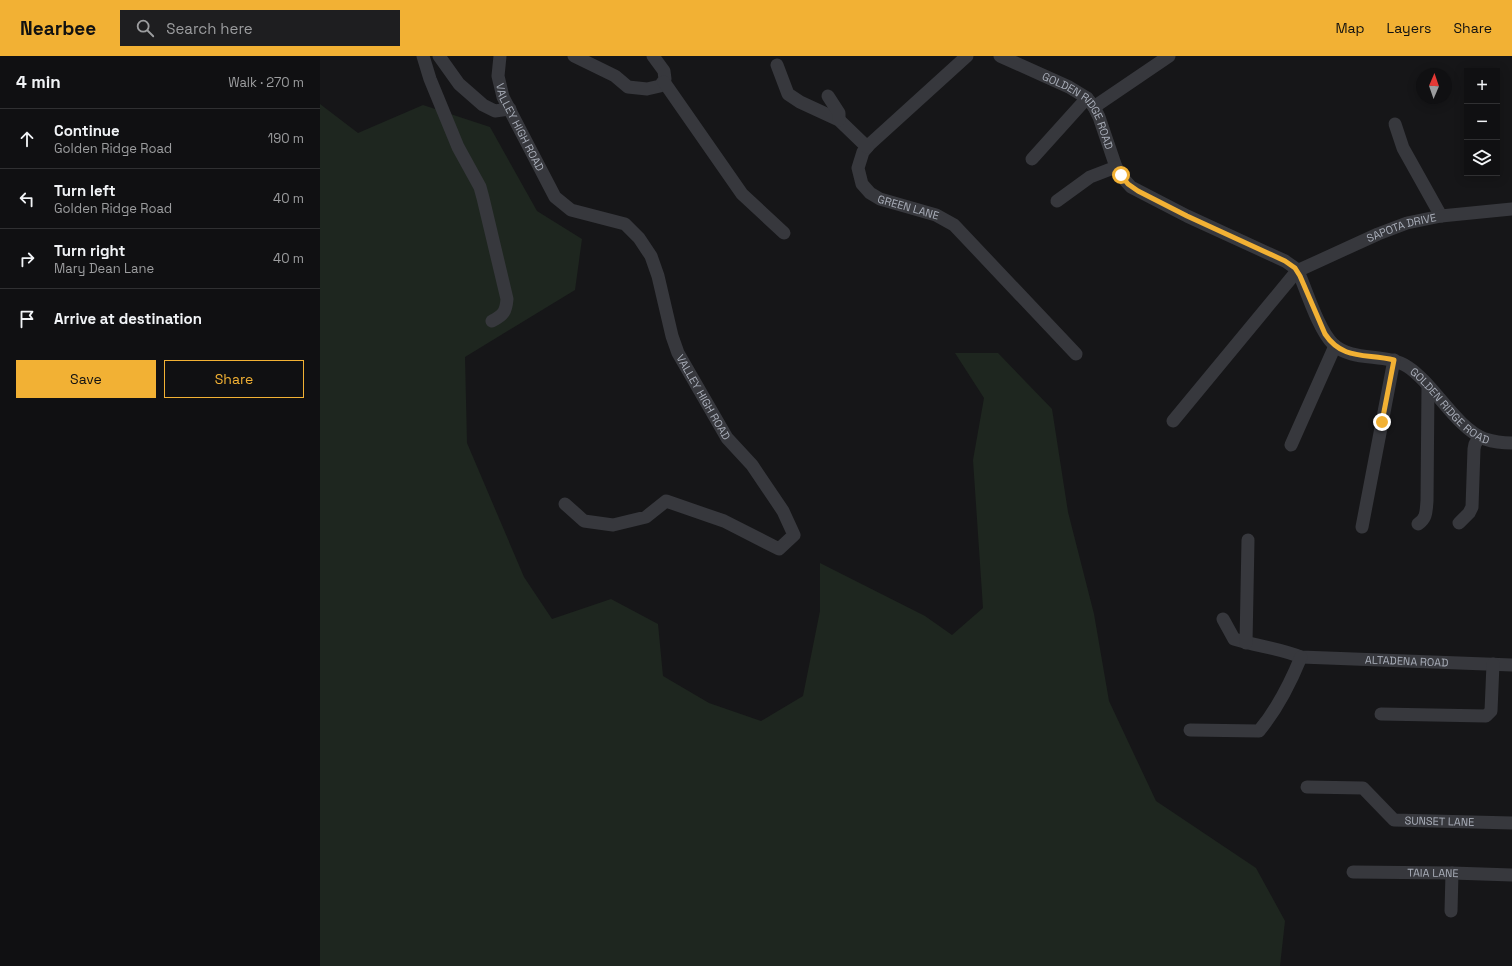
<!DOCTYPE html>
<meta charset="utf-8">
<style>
body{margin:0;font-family:"Space Grotesk",sans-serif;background:#1e1e20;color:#f1f3f6}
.controls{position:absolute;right:12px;top:12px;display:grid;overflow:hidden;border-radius:0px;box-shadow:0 2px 10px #0003}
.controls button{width:36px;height:36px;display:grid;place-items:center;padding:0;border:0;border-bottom:1px solid #303032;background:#101012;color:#f1f3f6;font:20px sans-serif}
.compass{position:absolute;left:1096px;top:12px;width:36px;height:36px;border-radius:50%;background:#101012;box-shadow:0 2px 10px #0003;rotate:2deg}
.stop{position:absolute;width:12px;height:12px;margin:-9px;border:3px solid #f2b134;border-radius:50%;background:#fff}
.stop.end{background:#f2b134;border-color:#fff;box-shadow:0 1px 4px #0008}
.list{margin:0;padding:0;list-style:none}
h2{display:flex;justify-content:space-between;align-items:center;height:52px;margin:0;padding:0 16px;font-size:17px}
h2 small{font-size:13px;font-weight:400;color:#9c9d9f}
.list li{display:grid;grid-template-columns:26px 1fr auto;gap:12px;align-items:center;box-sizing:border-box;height:60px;padding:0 16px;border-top:1px solid #303032}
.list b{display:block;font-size:15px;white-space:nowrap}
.list p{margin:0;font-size:13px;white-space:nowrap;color:#9c9d9f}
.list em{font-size:13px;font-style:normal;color:#9c9d9f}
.actions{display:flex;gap:8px;padding:12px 16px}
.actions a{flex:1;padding:9px 0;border:1px solid #f2b134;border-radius:0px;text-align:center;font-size:14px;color:#f2b134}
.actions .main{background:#f2b134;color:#111}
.icon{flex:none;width:22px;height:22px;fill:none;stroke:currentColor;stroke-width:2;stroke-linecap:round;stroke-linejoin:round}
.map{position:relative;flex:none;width:1192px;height:910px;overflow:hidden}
header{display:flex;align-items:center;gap:24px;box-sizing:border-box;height:56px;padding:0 20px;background:#f2b134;color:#111}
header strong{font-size:19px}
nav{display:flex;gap:22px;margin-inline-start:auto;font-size:14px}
.search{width:280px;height:36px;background:#1e1e20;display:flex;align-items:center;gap:10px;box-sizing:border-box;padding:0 14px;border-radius:0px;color:#9c9d9f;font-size:15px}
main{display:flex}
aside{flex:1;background:#101012}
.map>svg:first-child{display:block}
</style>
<header>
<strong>Nearbee</strong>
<div class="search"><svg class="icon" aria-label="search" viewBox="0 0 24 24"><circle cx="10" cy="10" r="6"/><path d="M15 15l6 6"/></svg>Search here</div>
<nav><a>Map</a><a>Layers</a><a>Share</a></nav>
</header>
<main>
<aside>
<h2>4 min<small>Walk · 270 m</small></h2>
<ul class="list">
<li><svg class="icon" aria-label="ahead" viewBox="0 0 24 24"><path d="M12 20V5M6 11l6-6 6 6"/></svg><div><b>Continue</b><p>Golden Ridge Road</p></div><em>190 m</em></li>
<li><svg class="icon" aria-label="left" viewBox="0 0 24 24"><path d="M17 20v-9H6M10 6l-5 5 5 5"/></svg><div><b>Turn left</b><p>Golden Ridge Road</p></div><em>40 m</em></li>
<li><svg class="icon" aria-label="right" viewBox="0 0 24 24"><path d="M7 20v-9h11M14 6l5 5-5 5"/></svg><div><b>Turn right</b><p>Mary Dean Lane</p></div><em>40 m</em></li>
<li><svg class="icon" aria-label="arrive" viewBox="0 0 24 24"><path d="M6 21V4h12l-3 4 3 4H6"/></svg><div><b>Arrive at destination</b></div></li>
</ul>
<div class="actions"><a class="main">Save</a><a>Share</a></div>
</aside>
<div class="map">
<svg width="1192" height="910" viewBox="0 0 1192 910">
<rect width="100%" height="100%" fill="#161618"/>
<path fill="#1e261f" d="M 0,48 L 38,77 L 103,49 L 170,71 L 217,155 L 262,183 L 255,234 L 145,301 L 147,387 L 204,521 L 232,563 L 291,543 L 338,568 L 343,620 L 389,647 L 441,665 L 483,640 L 500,555 L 500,507 L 605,560 L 632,579 L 663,552 L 653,404 L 664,342 L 635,297 L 678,297 L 732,353 L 748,456 L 774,558 L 789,645 L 836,745 L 936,812 L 965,865 L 960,910 L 0,910 Z"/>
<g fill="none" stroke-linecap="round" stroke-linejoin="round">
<g stroke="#37383d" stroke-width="13">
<path d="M 103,0 L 110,23 L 138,91 L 160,131 L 163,142 L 187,243 C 186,255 184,259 172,265"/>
<path d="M 119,0 L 139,28 L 163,49 L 175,55 L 190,53"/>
<path id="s1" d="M 180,0 L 178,20 L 183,41 L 235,141 L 251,154 L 305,168 L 319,182 L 331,200 L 338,220 L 352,280 L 358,297 L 407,382 L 432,409 L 463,455 L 474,479 L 459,493 L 404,465 L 346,445 L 326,461 L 293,469 L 264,465 L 245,448"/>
<path d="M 254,0 L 295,20 L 308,31 L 327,33 L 340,30 L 345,23 L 344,15 L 333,0"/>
<path id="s2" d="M 647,0 L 550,88 L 543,96 L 538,112 L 542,128 L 550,137 L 560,143 L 616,159 L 634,169 L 756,298"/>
<path id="s3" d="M 680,0 L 749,31 L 767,42 L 774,51 L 779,61 L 796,111 L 803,122 L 811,131 L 867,160 L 965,205 L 975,212 L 980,220 C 988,239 999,274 1013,288 C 1033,307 1066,296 1088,311 C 1114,328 1136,372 1165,383 C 1174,386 1183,387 1192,387"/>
<path d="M 457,9 L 468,38 L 480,46 L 519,64 L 547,91"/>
<path d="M 344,26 L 422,138 L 464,177"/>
<path d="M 508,40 L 519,57 L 519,64"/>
<path d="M 774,51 L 849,0"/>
<path d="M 1075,68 L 1083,92 L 1121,160"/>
<path d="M 712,103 L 767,42"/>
<path d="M 737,145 L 770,121 L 796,111"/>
<path id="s4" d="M 853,365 L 977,215 L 1058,178 L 1087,167 L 1121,160 L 1192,153"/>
<path d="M 971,389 L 1015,290"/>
<path d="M 1139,467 L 1149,457 L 1152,451 L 1154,393 L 1155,388 L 1160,381"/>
<path d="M 1098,468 C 1107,462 1106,455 1107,445 L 1108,330"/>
<path d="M 1042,471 L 1074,304"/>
<path id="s5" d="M 903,563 L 914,583 C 936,590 959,592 981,601 L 1192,609"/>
<path d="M 926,587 L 928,484"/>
<path d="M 1061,658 L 1166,660 L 1171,655 L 1173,608"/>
<path d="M 870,674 L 939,675 C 958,652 970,628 981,601"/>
<path id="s6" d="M 987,731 L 1043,732 L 1074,764 L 1192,767"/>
<path id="s7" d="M 1033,816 L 1132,817 L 1192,819"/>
<path d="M 1131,855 L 1132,817"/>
</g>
</g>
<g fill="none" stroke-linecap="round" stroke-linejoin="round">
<path stroke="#f2b134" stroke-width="5" d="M 801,119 L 808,128 L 818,135 L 867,160 L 965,205 L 975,212 L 980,220 L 1005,278 C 1023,305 1047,297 1074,304 L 1062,366"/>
</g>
<g text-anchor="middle" stroke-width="3.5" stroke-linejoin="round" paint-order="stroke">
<g font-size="11" fill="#a8adb8" stroke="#111113">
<text dy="4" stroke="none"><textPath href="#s3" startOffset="100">GOLDEN RIDGE ROAD</textPath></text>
<text dy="4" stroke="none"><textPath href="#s1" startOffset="76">VALLEY HIGH ROAD</textPath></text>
<text dy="4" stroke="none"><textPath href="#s2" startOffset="228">GREEN LANE</textPath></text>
<text dy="4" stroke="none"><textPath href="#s4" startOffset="308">SAPOTA DRIVE</textPath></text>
<text dy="4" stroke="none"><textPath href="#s1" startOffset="424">VALLEY HIGH ROAD</textPath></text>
<text dy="4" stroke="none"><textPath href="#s3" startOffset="603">GOLDEN RIDGE ROAD</textPath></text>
<text dy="4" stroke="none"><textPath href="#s5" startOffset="198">ALTADENA ROAD</textPath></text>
<text dy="4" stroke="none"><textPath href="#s6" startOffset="146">SUNSET LANE</textPath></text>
<text dy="4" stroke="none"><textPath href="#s7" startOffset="80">TAIA LANE</textPath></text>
</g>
</g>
</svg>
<div class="controls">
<button>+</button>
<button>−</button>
<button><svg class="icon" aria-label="layers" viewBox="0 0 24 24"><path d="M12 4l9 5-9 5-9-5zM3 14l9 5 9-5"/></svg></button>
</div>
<svg class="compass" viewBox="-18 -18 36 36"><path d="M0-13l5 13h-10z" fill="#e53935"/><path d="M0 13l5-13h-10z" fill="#9c9d9f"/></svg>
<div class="stop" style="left:801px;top:119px"></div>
<div class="stop end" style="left:1062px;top:366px"></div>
</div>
</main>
